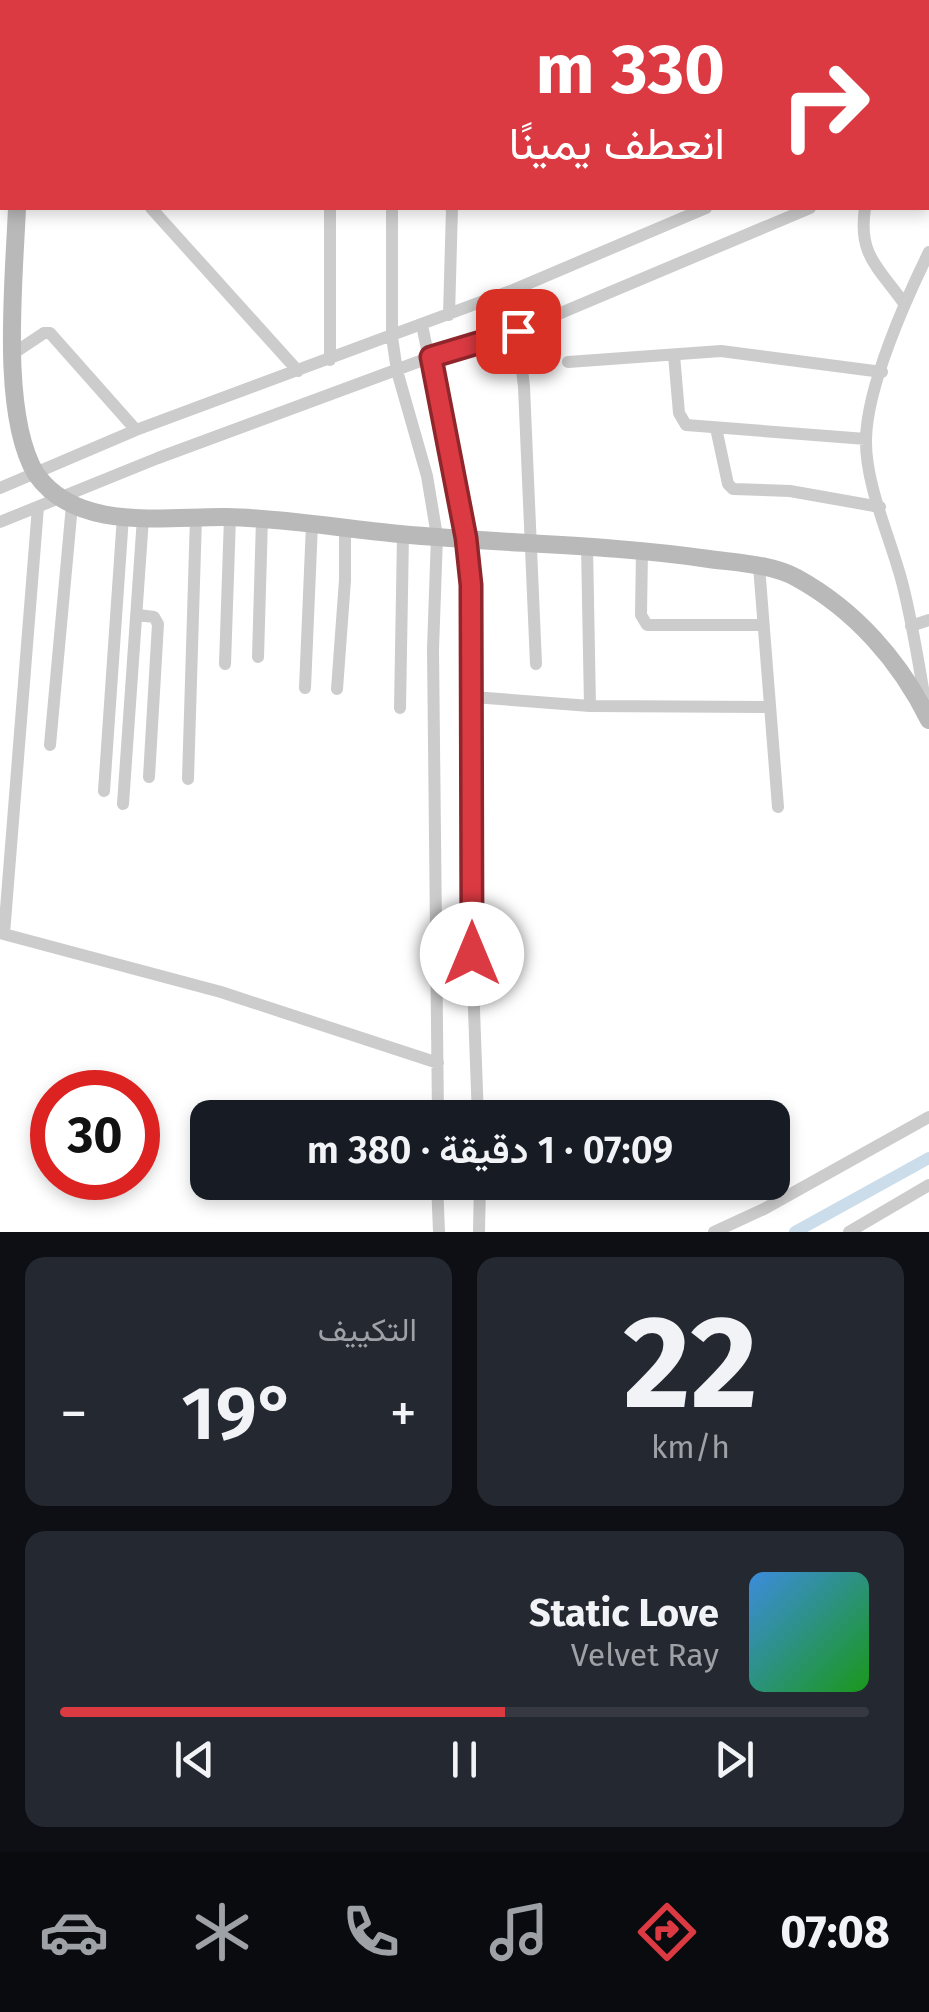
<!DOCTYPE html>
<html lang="ar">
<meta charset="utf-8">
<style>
:root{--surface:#171b24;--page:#242831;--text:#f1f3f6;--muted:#9ea1a6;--line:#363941;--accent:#dc3a43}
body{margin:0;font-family:"Fira Sans",Vazirmatn,sans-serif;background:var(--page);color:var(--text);direction:rtl;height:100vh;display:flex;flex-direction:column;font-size:38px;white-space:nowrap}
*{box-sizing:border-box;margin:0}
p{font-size:32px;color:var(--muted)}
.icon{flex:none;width:55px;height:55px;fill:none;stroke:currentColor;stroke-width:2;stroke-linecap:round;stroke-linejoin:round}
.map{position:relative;height:1232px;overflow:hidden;direction:ltr}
.panel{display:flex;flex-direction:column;gap:25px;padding:25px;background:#0d0f14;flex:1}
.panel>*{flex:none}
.hud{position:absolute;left:0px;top:0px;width:930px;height:210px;box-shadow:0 5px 15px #0003;direction:rtl;background:#dc3a43;color:#fff;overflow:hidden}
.speed{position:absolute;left:30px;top:1070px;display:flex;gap:20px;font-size:50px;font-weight:700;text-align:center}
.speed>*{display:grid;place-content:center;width:130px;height:130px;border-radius:50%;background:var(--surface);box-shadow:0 5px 15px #0003;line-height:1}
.speed .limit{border:15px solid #d22;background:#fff;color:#111}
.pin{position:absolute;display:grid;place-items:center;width:85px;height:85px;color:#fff;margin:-42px;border-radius:20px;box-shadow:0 5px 15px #0006}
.me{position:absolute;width:110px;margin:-55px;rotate:0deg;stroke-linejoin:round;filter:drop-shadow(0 0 8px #0008)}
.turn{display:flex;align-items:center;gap:35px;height:210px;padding:0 40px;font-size:45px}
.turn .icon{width:130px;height:130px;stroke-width:2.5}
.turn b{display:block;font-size:70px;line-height:85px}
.big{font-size:75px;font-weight:600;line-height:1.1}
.panel .widget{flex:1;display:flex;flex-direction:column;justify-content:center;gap:15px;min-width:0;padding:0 35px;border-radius:20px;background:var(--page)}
.panel .dial{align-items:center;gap:0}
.dial b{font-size:130px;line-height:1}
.song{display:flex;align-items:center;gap:30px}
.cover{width:120px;height:120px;border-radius:15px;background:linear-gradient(135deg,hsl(210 70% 55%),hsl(120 70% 35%))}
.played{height:10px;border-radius:5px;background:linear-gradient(90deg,var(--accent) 55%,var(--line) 55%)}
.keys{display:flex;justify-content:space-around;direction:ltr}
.heat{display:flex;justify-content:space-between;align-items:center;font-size:55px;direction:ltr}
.panel .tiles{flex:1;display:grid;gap:25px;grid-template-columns:1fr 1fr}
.widget:last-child{grid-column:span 2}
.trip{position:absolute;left:190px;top:1100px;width:600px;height:100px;border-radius:20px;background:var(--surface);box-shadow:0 5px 15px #0003;font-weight:600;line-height:100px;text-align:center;direction:rtl}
.tabs{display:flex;height:160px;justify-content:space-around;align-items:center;background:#090b0e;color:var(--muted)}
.tabs .icon{width:70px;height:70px}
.tabs .on{color:var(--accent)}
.tabs b{font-size:45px;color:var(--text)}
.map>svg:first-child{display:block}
</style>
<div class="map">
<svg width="929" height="1232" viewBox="0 0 929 1232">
<rect width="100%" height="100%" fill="#fff"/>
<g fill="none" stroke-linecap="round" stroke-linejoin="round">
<!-- canal -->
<path stroke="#cbddea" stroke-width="12" d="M795,1232L929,1158"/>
<!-- street -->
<path stroke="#ccc" stroke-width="12" d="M178,0V2
M258,0V2
M329,0V2
M672,0V2
M90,2V0
M125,2V0
M154,2V0
M201,2V0
M239,2V0
M298,2L299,0
M395,2V0
M462,2V0
M520,2V0
M564,2V0
M619,2V0
M919,2L920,0
M928,120L929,119
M928,164H929
M151,208L298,371
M330,208V360
M392,208V337L397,371L427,476L437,536L433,649L438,1118
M865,208C858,254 877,266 903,302
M513,290L524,387L536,664
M449,315L452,208
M422,325L466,537L471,585L472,955L478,1118
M11,355L44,333H50L136,430
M674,355L679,413L686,425L866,439
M568,362L721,351L882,372
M716,428L728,484L733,489L790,491L880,507
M0,488L136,430L513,290L706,208
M0,522L158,458L431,357L518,331L810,208
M587,546L590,706
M642,550L641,615L647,625H762
M759,566L778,807
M138,615L154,617L158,624L149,777
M911,626L929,620
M258,657L262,519
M225,664L230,517
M305,688L312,524
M337,689L345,580V528
M473,697L590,706L770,707
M926,706C919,666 913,626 903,586C892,541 865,486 866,439C867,386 906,299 929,252
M400,708L403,535
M50,745L72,505
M188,779L196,517
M104,791L123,516
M123,804L143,518
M0,933L221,992L438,1063
M4,934L38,507
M437,1182L439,1232
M479,1232L480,1182
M714,1232L764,1209L929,1117
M849,1232L929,1185"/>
<!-- secondary -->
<path stroke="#b9b9b9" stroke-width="18" d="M23,2V0
M17,208C14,281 0,414 36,474C77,533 166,516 227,517C285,518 343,529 400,534C503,544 607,544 709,559C738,563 771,564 797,578C855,610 900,661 929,720"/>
</g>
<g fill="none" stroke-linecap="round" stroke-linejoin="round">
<defs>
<path id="route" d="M472,954L471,585L466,538L431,357L518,331"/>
</defs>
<!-- route casing -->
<use href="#route" stroke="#8f262c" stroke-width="25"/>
<!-- route -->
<use href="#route" stroke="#dc3a43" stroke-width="18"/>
</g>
</svg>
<div class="speed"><div class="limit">30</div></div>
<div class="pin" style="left:518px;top:331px;background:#d93025"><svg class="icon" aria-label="arrive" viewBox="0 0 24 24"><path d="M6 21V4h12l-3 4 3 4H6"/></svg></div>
<svg class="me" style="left:472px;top:954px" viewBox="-20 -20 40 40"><circle r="19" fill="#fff"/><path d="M0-13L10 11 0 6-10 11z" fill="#dc3a43"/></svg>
<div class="trip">07:09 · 1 دقيقة · 380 m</div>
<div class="hud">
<div class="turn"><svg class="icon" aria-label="right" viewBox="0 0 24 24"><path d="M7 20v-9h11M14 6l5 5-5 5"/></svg><div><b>330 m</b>انعطف يمينًا</div></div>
</div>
</div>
<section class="panel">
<div class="tiles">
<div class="widget dial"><b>22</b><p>km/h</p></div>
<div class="widget"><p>التكييف</p>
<div class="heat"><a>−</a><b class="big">19°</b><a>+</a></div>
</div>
<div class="widget">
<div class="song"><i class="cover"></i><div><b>Static Love</b><p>Velvet Ray</p></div></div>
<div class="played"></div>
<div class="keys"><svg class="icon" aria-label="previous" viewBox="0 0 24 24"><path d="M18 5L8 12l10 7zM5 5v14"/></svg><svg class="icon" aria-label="pause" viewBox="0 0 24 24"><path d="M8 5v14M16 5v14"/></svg><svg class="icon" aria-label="next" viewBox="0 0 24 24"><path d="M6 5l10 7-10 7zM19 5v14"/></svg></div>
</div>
</div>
</section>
<nav class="tabs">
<b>07:08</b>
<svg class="icon on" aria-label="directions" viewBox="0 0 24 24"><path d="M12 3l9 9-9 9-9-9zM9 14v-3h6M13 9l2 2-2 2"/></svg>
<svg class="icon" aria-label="music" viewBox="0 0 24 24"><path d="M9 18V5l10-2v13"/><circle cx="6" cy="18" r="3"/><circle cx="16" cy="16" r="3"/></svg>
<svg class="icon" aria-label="phone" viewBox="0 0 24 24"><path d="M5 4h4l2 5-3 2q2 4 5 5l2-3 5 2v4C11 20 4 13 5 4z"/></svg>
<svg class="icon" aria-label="climate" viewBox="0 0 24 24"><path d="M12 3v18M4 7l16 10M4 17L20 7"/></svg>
<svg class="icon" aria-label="car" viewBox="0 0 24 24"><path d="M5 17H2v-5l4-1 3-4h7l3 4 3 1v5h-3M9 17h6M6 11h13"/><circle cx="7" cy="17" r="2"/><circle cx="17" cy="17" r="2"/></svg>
</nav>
